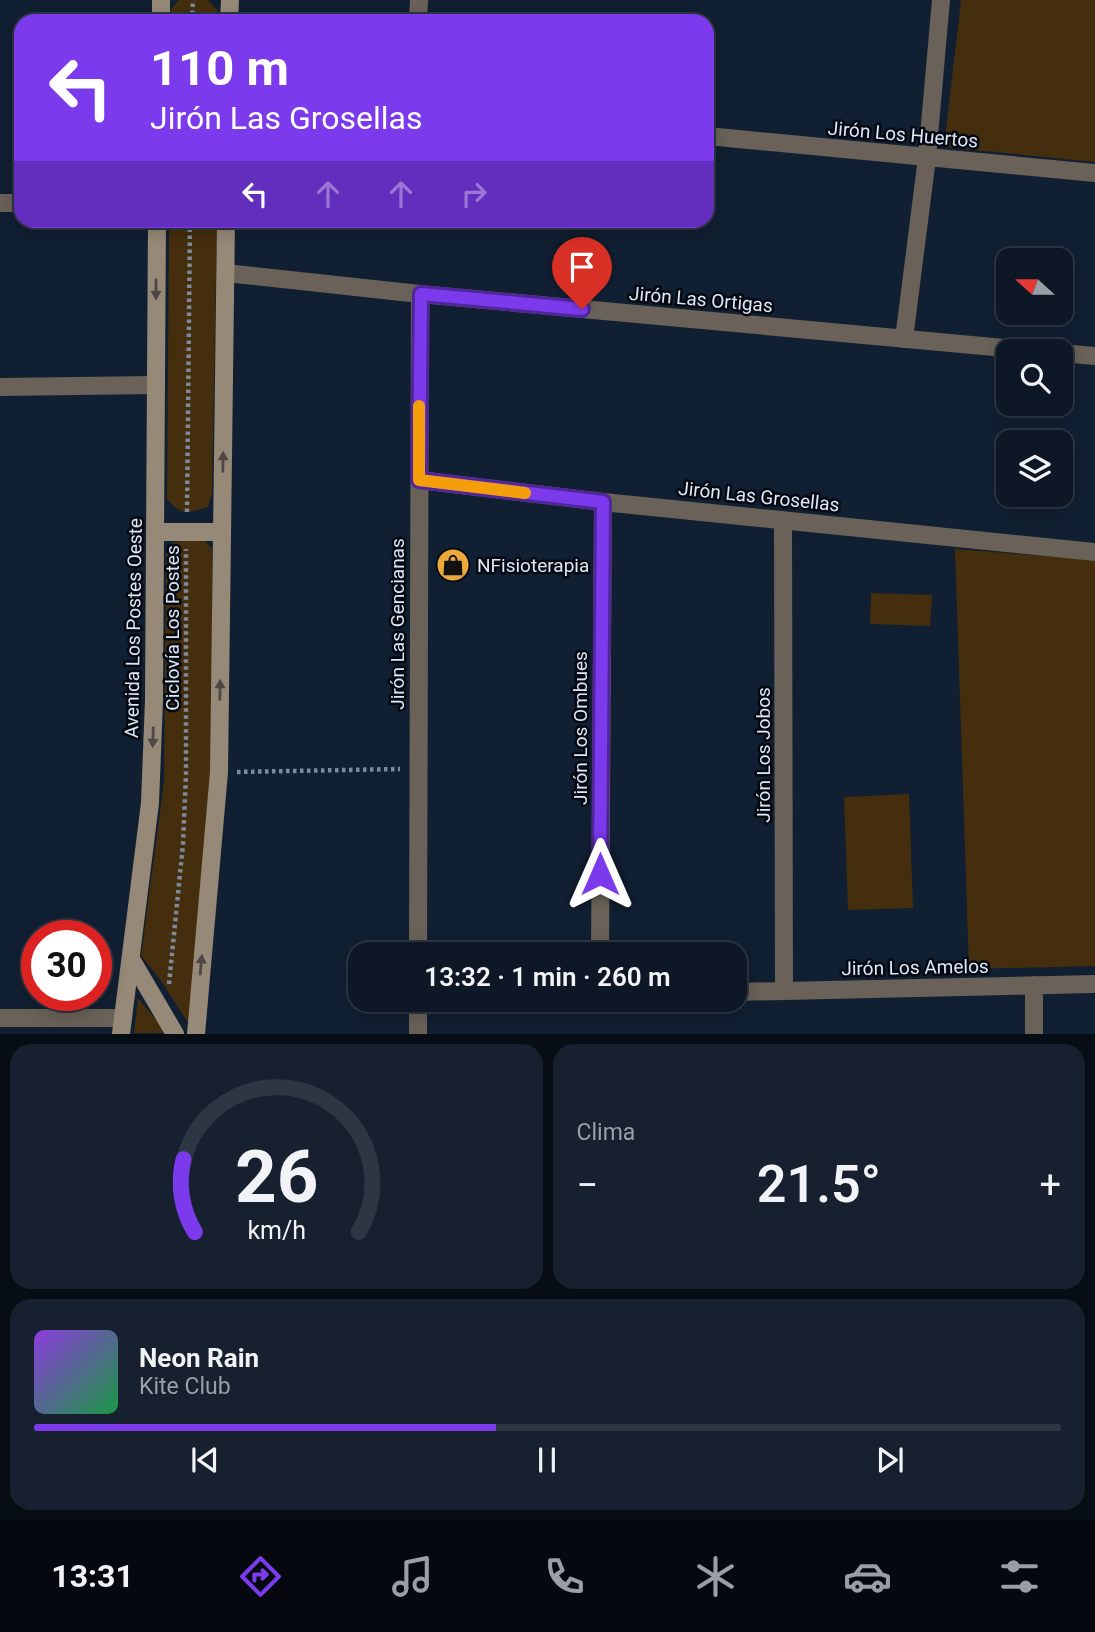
<!DOCTYPE html>
<html lang="es">
<meta charset="utf-8">
<style>
:root{--surface:#0d1726;--page:#16202e;--text:#f1f3f6;--muted:#9a9fa7;--line:#2d3643;--accent:#7c3aed}
body{margin:0;font-family:Roboto,sans-serif;background:var(--page);color:var(--text);height:100vh;display:flex;flex-direction:column;font-size:26px;white-space:nowrap}
*{box-sizing:border-box;margin:0}
p{font-size:23px;color:var(--muted)}
.icon{flex:none;width:38px;height:38px;fill:none;stroke:currentColor;stroke-width:2;stroke-linecap:round;stroke-linejoin:round}
.map{position:relative;height:1034px;overflow:hidden}
.sheet{display:flex;flex-direction:column;gap:10px;padding:10px;background:#070d15;flex:1}
.sheet>*{flex:none}
.guide{position:absolute;left:14px;top:14px;width:700px;height:214px;border-radius:21px;box-shadow:0 4px 18px #0003,0 0 0 2px var(--line);background:#7c3aed;color:#fff;overflow:hidden}
.needle{width:46px;rotate:291deg}
.buttons{position:absolute;left:996px;top:248px;display:grid;gap:14px}
.buttons a{display:grid;place-items:center;width:77px;height:77px;border-radius:14px;background:var(--surface);box-shadow:0 4px 18px #0003,0 0 0 2px var(--line);font-size:35px}
.speed{position:absolute;left:21px;top:920px;display:flex;gap:14px;font-size:35px;font-weight:700;text-align:center}
.speed>*{display:grid;place-content:center;width:91px;height:91px;border-radius:50%;background:var(--surface);box-shadow:0 4px 18px #0003,0 0 0 2px var(--line);line-height:1}
.speed .limit{border:10px solid #d22;background:#fff;color:#111}
.pin{position:absolute;display:grid;place-items:center;width:60px;height:60px;color:#fff;margin:-72px -30px;border-radius:50% 50% 50% 0;rotate:-45deg;box-shadow:0 0 7px #0007}
.pin .icon{rotate:45deg}
.me{position:absolute;width:77px;margin:-38px;rotate:0deg;stroke-linejoin:round;filter:drop-shadow(0 0 5px #0008)}
.turn{display:flex;align-items:center;gap:24px;height:147px;padding:0 21px;font-size:32px}
.turn .icon{width:91px;height:91px;stroke-width:2.5}
.turn b{display:block;font-size:49px;line-height:60px}
.lanes{display:flex;align-items:center;height:66px;padding:0 21px;background:#0003;justify-content:center;gap:35px;direction:ltr}
.lanes .off{opacity:.35}
.big{font-size:52px;font-weight:600;line-height:1.1}
.sheet .card{flex:1;display:flex;flex-direction:column;justify-content:center;gap:10px;min-width:0;padding:0 24px;border-radius:21px;background:var(--page)}
.sheet .dial{align-items:center;gap:0}
.dial svg{height:182px;overflow:visible;fill:none;stroke:var(--line);stroke-width:7;stroke-linecap:round;text-anchor:middle}
.dial text{fill:var(--text);stroke:none}
.song{display:flex;align-items:center;gap:21px}
.cover{width:84px;height:84px;border-radius:10px;background:linear-gradient(135deg,hsl(270 70% 55%),hsl(140 70% 35%))}
.played{height:7px;border-radius:4px;background:linear-gradient(90deg,var(--accent) 45%,var(--line) 45%)}
.keys{display:flex;justify-content:space-around;direction:ltr}
.heat{display:flex;justify-content:space-between;align-items:center;font-size:38px;direction:ltr}
.sheet .tiles{flex:1;display:grid;gap:10px;grid-template-columns:1fr 1fr}
.card:last-child{grid-column:span 2}
.trip{position:absolute;left:348px;top:942px;width:399px;height:70px;border-radius:21px;background:var(--surface);box-shadow:0 4px 18px #0003,0 0 0 2px var(--line);font-weight:600;line-height:70px;text-align:center}
.dock{display:flex;height:112px;justify-content:space-around;align-items:center;background:#05090f;color:var(--muted)}
.dock .icon{width:49px;height:49px}
.dock .current{color:var(--accent)}
.dock b{font-size:32px;color:var(--text)}
.map>svg:first-child{display:block}
</style>
<div class="map">
<svg width="1095" height="1034" viewBox="0 0 1095 1034">
<rect width="100%" height="100%" fill="#111f32"/>
<!-- green -->
<path fill="#442e0d" d="M179,0H208L217,10V21H170L171,9Z
M961,0H1095V162L944,147Z
M169,221H217L212,494L208,507C188,513 182,517 167,499Z
M192,538L204,540L212,549V772L189,1024L159,978L141,956L164,782L166,554L173,543Z
M955,549L1095,560V966L969,969Z
M871,593L932,595L930,626L870,624Z
M909,794L913,908L848,910L844,797Z
M138,998L167,1033H134Z"/>
<g fill="none" stroke-linecap="round" stroke-linejoin="round">
<!-- path -->
<path stroke="#7e8a9a" stroke-width="4.5" stroke-dasharray="3.5 3.5" stroke-linecap="butt" d="M192,21L193,0
M187,512L190,220
M237,772L400,769
M169,984L183,844L186,774V549"/>
<!-- street -->
<path stroke="#6a6258" stroke-width="18" d="M418,21L419,0
M707,136L1095,173
M0,203H21
M226,273L420,294L1047,352
M904,339L927,158L941,0
M1060,353L1095,356
M0,387L155,385
M419,480L603,502L1095,552
M783,520L784,991
M418,954L420,294
M600,954L603,502
M1034,985V1034
M735,992L1095,984
M418,999V1034
M418,1002L499,999
M0,1018H123"/>
<!-- secondary -->
<path stroke="#968978" stroke-width="18" d="M161,21V0
M229,21L230,0
M155,532H222
M131,959L175,1034
M121,1034L150,803L154,700L157,220
M196,1034L219,772L226,220"/>
</g>
<!-- one-way arrows -->
<defs><path id="oneway-solid" d="M-6-.8H1V-3.2L6.5 0L1 3.2V.8H-6Z" transform="scale(1.75)"/></defs>
<g fill="#4d4844">
<use href="#oneway-solid" transform="translate(156 289) rotate(90)"/>
<use href="#oneway-solid" transform="translate(223 462) rotate(-89)"/>
<use href="#oneway-solid" transform="translate(220 690) rotate(-89)"/>
<use href="#oneway-solid" transform="translate(153 737) rotate(92)"/>
<use href="#oneway-solid" transform="translate(201 965) rotate(-85)"/>
</g>
<g fill="none" stroke-linecap="round" stroke-linejoin="round">
<defs>
<path id="route" d="M582,309L421,294L419,480L603,502L600,874"/>
</defs>
<!-- route casing -->
<use href="#route" stroke="#51269a" stroke-width="18"/>
<!-- route -->
<use href="#route" stroke="#7c3aed" stroke-width="12"/>
<!-- slow -->
<path stroke="#f59e0b" stroke-width="12" d="M419,406V480L525,493"/>
</g>
<!-- icons -->
<defs>
<symbol id="shop-disc" viewBox="-11 -11 22 22"><circle r="9.5" fill="#eca93b" stroke="#040811"/><path d="M-5-2.5h2.3a2.7 3.5 0 0 1 5.4 0H5L5.5 6h-11ZM-1.5-2.5h3a1.5 2.3 0 0 0-3 0Z" fill="#111"/></symbol>
</defs>
<g fill-rule="evenodd">
<use href="#shop-disc" x="434" y="546" width="38" height="38"/>
</g>
<g text-anchor="middle" stroke-width="5" stroke-linejoin="round" paint-order="stroke">
<!-- street labels -->
<g font-size="19" fill="#dde7f5" stroke="#040811">
<text transform="translate(903 134) rotate(5)" y="7">Jirón Los Huertos</text>
<text transform="translate(701 299) rotate(5)" y="7">Jirón Las Ortigas</text>
<text transform="translate(759 496) rotate(6)" y="7">Jirón Las Grosellas</text>
<text transform="translate(397 624) rotate(-90)" y="7">Jirón Las Gencianas</text>
<text transform="translate(133 628) rotate(-89)" y="7">Avenida Los Postes Oeste</text>
<text transform="translate(172 628) rotate(-90)" y="7">Ciclovía Los Postes</text>
<text transform="translate(580 728) rotate(-90)" y="7">Jirón Los Ombues</text>
<text transform="translate(763 755) rotate(-90)" y="7">Jirón Los Jobos</text>
<text transform="translate(915 967) rotate(-1)" y="7">Jirón Los Amelos</text>
</g>
<!-- poi labels -->
<g font-size="19" fill="#dde7f5" stroke="#040811" text-anchor="start">
<text x="477" y="572">NFisioterapia</text>
</g>
</g>
</svg>
<div class="buttons">
<a><svg class="needle" viewBox="-14 -14 28 28"><path d="M0-13l5 13h-10z" fill="#e53935"/><path d="M0 13l5-13h-10z" fill="#9a9fa7"/></svg></a>
<a><svg class="icon" aria-label="search" viewBox="0 0 24 24"><circle cx="10" cy="10" r="6"/><path d="M15 15l6 6"/></svg></a>
<a><svg class="icon" aria-label="layers" viewBox="0 0 24 24"><path d="M12 4l9 5-9 5-9-5zM3 14l9 5 9-5"/></svg></a>
</div>
<div class="speed"><div class="limit">30</div></div>
<div class="pin" style="left:582px;top:309px;background:#d93025"><svg class="icon" aria-label="arrive" viewBox="0 0 24 24"><path d="M6 21V4h12l-3 4 3 4H6"/></svg></div>
<svg class="me" style="left:600px;top:874px" viewBox="-20 -20 40 40"><path d="M0-17L14 15 0 8-14 15z" fill="#7c3aed" stroke="#fff" stroke-width="4"/></svg>
<div class="trip">13:32 · 1 min · 260 m</div>
<div class="guide">
<div class="turn"><svg class="icon" aria-label="left" viewBox="0 0 24 24"><path d="M17 20v-9H6M10 6l-5 5 5 5"/></svg><div><b>110 m</b>Jirón Las Grosellas</div></div>
<div class="lanes"><svg class="icon" aria-label="left" viewBox="0 0 24 24"><path d="M17 20v-9H6M10 6l-5 5 5 5"/></svg><svg class="icon off" aria-label="ahead" viewBox="0 0 24 24"><path d="M12 20V5M6 11l6-6 6 6"/></svg><svg class="icon off" aria-label="ahead" viewBox="0 0 24 24"><path d="M12 20V5M6 11l6-6 6 6"/></svg><svg class="icon off" aria-label="right" viewBox="0 0 24 24"><path d="M7 20v-9h11M14 6l5 5-5 5"/></svg></div>
</div>
</div>
<section class="sheet">
<div class="tiles">
<div class="card dial"><svg viewBox="0 0 100 80">
<path d="M14 69A42 42 0 1 1 86 69"/>
<path d="M14 69A42 42 0 0 1 9 37" stroke="#7c3aed"/>
<text x="50" y="56" font-size="32" font-weight="700">26</text>
<text x="50" y="72" font-size="11">km/h</text>
</svg></div>
<div class="card"><p>Clima</p>
<div class="heat"><a>−</a><b class="big">21.5°</b><a>+</a></div>
</div>
<div class="card">
<div class="song"><i class="cover"></i><div><b>Neon Rain</b><p>Kite Club</p></div></div>
<div class="played"></div>
<div class="keys"><svg class="icon" aria-label="previous" viewBox="0 0 24 24"><path d="M18 5L8 12l10 7zM5 5v14"/></svg><svg class="icon" aria-label="pause" viewBox="0 0 24 24"><path d="M8 5v14M16 5v14"/></svg><svg class="icon" aria-label="next" viewBox="0 0 24 24"><path d="M6 5l10 7-10 7zM19 5v14"/></svg></div>
</div>
</div>
</section>
<nav class="dock">
<b>13:31</b>
<svg class="icon current" aria-label="directions" viewBox="0 0 24 24"><path d="M12 3l9 9-9 9-9-9zM9 14v-3h6M13 9l2 2-2 2"/></svg>
<svg class="icon" aria-label="music" viewBox="0 0 24 24"><path d="M9 18V5l10-2v13"/><circle cx="6" cy="18" r="3"/><circle cx="16" cy="16" r="3"/></svg>
<svg class="icon" aria-label="phone" viewBox="0 0 24 24"><path d="M5 4h4l2 5-3 2q2 4 5 5l2-3 5 2v4C11 20 4 13 5 4z"/></svg>
<svg class="icon" aria-label="climate" viewBox="0 0 24 24"><path d="M12 3v18M4 7l16 10M4 17L20 7"/></svg>
<svg class="icon" aria-label="car" viewBox="0 0 24 24"><path d="M5 17H2v-5l4-1 3-4h7l3 4 3 1v5h-3M9 17h6M6 11h13"/><circle cx="7" cy="17" r="2"/><circle cx="17" cy="17" r="2"/></svg>
<svg class="icon" aria-label="filters" viewBox="0 0 24 24"><path d="M4 7h16M4 17h16"/><circle cx="9" cy="7" r="2"/><circle cx="15" cy="17" r="2"/></svg>
</nav>
